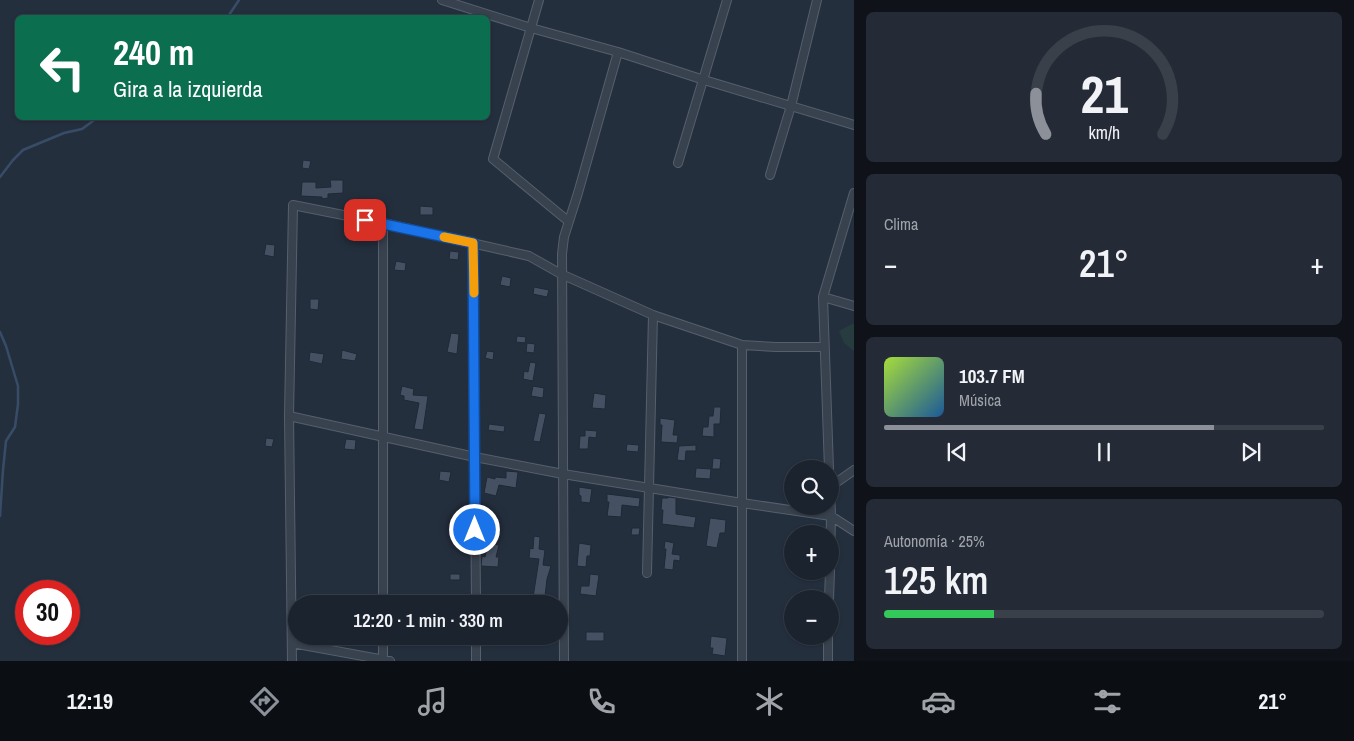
<!DOCTYPE html>
<html lang="es">
<meta charset="utf-8">
<style>
:root{--surface:#1b232e;--page:#242b36;--text:#f1f3f6;--muted:#a0a4aa;--line:#39404a;--accent:#8c9099}
body{margin:0;font-family:"Archivo Narrow",sans-serif;background:var(--page);color:var(--text);height:100vh;display:flex;flex-direction:column;font-size:19px;white-space:nowrap}
*{box-sizing:border-box;margin:0}
p{font-size:16px;color:var(--muted)}
.icon{flex:none;width:28px;height:28px;fill:none;stroke:currentColor;stroke-width:2;stroke-linecap:round;stroke-linejoin:round}
.map{position:relative;flex:1;overflow:hidden}
.side{display:flex;flex-direction:column;gap:12px;padding:12px;background:#0f1319;width:500px}
.side>*{flex:none}
.hud{position:absolute;left:15px;top:15px;width:475px;height:105px;border-radius:8px;box-shadow:0 1px 4px #0004,0 0 0 1px var(--line);background:#0b6e4f;color:#fff;overflow:hidden}
.controls{position:absolute;left:784px;top:460px;display:grid;gap:10px}
.controls a{display:grid;place-items:center;width:55px;height:55px;border-radius:50%;background:var(--surface);box-shadow:0 1px 4px #0004,0 0 0 1px var(--line);font-size:25px}
.speed{position:absolute;left:15px;top:580px;display:flex;gap:10px;font-size:25px;font-weight:700;text-align:center}
.speed>*{display:grid;place-content:center;width:65px;height:65px;border-radius:50%;background:var(--surface);box-shadow:0 1px 4px #0004,0 0 0 1px var(--line);line-height:1}
.speed .limit{border:8px solid #d22;background:#fff;color:#111}
.pin{position:absolute;display:grid;place-items:center;width:42px;height:42px;color:#fff;margin:-21px;border-radius:10px;box-shadow:0 2px 8px #0006}
.me{position:absolute;width:55px;margin:-28px;rotate:0deg;stroke-linejoin:round;filter:drop-shadow(0 0 4px #0008)}
.turn{display:flex;align-items:center;gap:18px;height:105px;padding:0 15px;font-size:22px}
.turn .icon{width:65px;height:65px;stroke-width:2.5}
.turn b{display:block;font-size:35px;line-height:42px}
.big{font-size:38px;font-weight:600;line-height:1.1}
.side .card{flex:1;display:flex;flex-direction:column;justify-content:center;gap:8px;min-width:0;padding:0 18px;border-radius:8px;background:var(--page)}
.side .dial{align-items:center;gap:0}
.dial svg{height:130px;overflow:visible;fill:none;stroke:var(--line);stroke-width:7;stroke-linecap:round;text-anchor:middle}
.dial text{fill:var(--text);stroke:none}
.song{display:flex;align-items:center;gap:15px}
.cover{width:60px;height:60px;border-radius:8px;background:linear-gradient(135deg,hsl(80 70% 55%),hsl(210 70% 35%))}
.played{height:5px;border-radius:2px;background:linear-gradient(90deg,var(--accent) 75%,var(--line) 75%)}
.keys{display:flex;justify-content:space-around;direction:ltr}
.heat{display:flex;justify-content:space-between;align-items:center;font-size:28px;direction:ltr}
.charge{height:8px;border-radius:4px;background:linear-gradient(90deg,#34c759 25%,var(--line) 0)}
.trip{position:absolute;left:288px;top:595px;width:280px;height:50px;border-radius:25px;background:var(--surface);box-shadow:0 1px 4px #0004,0 0 0 1px var(--line);font-weight:600;line-height:50px;text-align:center}
.tab-bar{display:flex;height:80px;justify-content:space-around;align-items:center;background:#0b0e12;color:var(--muted)}
.tab-bar .icon{width:35px;height:35px}
.tab-bar .on{color:var(--accent)}
.tab-bar b{font-size:22px;color:var(--text)}
main{display:flex;flex:1;min-height:0}
.map>svg:first-child{display:block}
</style>
<main>
<div class="map">
<svg width="854" height="661" viewBox="0 0 854 661">
<rect width="100%" height="100%" fill="#242f3e"/>
<!-- green -->
<path fill="#263c3f" d="M852,324H854V351L844,343L839,331Z"/>
<g fill="none" stroke-linecap="round" stroke-linejoin="round">
<!-- stream -->
<path stroke="#394c67" stroke-width="2.5" d="M227,18L239,0
M0,177L13,160L23,150L64,133L82,129L97,118
M0,332L6,346L18,386V404L15,427L6,441L3,470L0,516"/>
</g>
<!-- building -->
<path fill="#455162" stroke="#1f2835" d="M303,160L311,161L309,169L302,168Z
M330,180H343V193L328,194V198L322,199V197L301,196L302,182H316V188L331,187Z
M420,206L433,207V215H420Z
M266,244L275,245L274,257L264,255Z
M450,251L459,252L458,260L449,259Z
M396,261L406,263L405,271L394,270Z
M502,276L511,278L510,287L500,285Z
M534,287L549,290L547,297L533,294Z
M310,299H319L318,310L310,309Z
M451,333L459,334L457,354L447,352Z
M517,336L526,337L525,343L516,342Z
M527,343L535,344L534,353L526,352Z
M342,350L357,354L355,361L341,359Z
M487,351L494,352L493,360L485,358Z
M310,352L324,354L322,364L309,361Z
M530,362L536,363L533,381L523,379L524,371L528,372Z
M402,386L414,389L413,395L428,396L423,430L414,429L419,403L404,400V396L400,395Z
M533,386L544,388L543,398L531,396Z
M594,393L606,395L605,409L592,408Z
M714,407H721L720,424H714V437L702,436L703,427H708L709,416H713Z
M539,413L546,414L540,442L533,441Z
M660,418L675,420L673,435H678L677,443L661,442L662,425H660Z
M489,424L505,426L504,432L488,430Z
M585,430L597,431L596,438L589,437L588,449H579L580,436H585Z
M266,438L274,439L272,447L265,446Z
M346,439L356,440L355,450L344,449Z
M627,444L639,445L638,452L626,451Z
M696,445V451H686L685,461L677,460L679,446Z
M713,458L721,459L720,469H712Z
M696,468L711,469L710,479L695,478Z
M440,471L451,472L449,482L439,480Z
M506,471L518,472L516,488L499,485L496,496L484,493L487,477L495,479V477L506,478Z
M579,487L592,489L590,503L581,502V496L579,495Z
M607,494L640,498L639,507L622,505L621,517L607,516L609,502H607Z
M668,497L676,498V514L696,517L694,528L662,524L663,510H661L662,498H668Z
M710,518L726,520L725,533H720L717,548L706,546Z
M632,528H640L639,535H631Z
M534,536L540,537L539,549L545,550L543,565L551,566L547,579L545,596H547V604H532L539,559L529,558L530,548L533,549Z
M665,541L674,543L672,554L680,555V561L674,560L673,570L664,569L666,549H664Z
M488,543L499,545L496,557H499L498,567L481,566L482,556L485,557Z
M579,543L591,545L590,556H587L586,567L577,566Z
M450,574H460V580H450Z
M590,574L599,575L596,596L580,594L581,586H589Z
M586,632H604V641H586Z
M711,636L727,638L725,656L712,654L713,648H710Z"/>
<g fill="none" stroke-linecap="round" stroke-linejoin="round">
<defs>
<path id="minor" d="M442,0L531,28L618,52L704,80L854,125
M539,0L493,159L568,221
M678,163L727,0
M770,175L791,106L817,0
M473,243L476,604
M823,297L854,306
M289,416L475,457L563,474L742,503L831,516L854,531
M829,469L823,297L854,193
M830,486L831,516L830,561
M830,487L854,470
M647,573L653,315
M829,599L830,571
M383,604V223
M476,636V661
M292,643L390,661
M292,661L289,416L293,205L383,223L529,256L561,274L653,315L742,345L776,347H824
M383,661V636
M564,661L562,254L564,237L578,193L618,52
M742,661V345
M828,661V636"/>
</defs>
<!-- minor casing -->
<use href="#minor" stroke="#565f6c" stroke-width="10"/>
<!-- minor -->
<use href="#minor" stroke="#38414e" stroke-width="8"/>
</g>
<g fill="none" stroke-linecap="round" stroke-linejoin="round">
<defs>
<path id="route" d="M365,220L473,243L475,530"/>
</defs>
<!-- route casing -->
<use href="#route" stroke="#114b97" stroke-width="12"/>
<!-- route -->
<use href="#route" stroke="#1a73e8" stroke-width="9"/>
<!-- slow -->
<path stroke="#f59e0b" stroke-width="9" d="M444,237L473,243L474,293"/>
</g>
</svg>
<div class="controls">
<a><svg class="icon" aria-label="search" viewBox="0 0 24 24"><circle cx="10" cy="10" r="6"/><path d="M15 15l6 6"/></svg></a>
<a>+</a>
<a>−</a>
</div>
<div class="speed"><div class="limit">30</div></div>
<div class="pin" style="left:365px;top:220px;background:#d93025"><svg class="icon" aria-label="arrive" viewBox="0 0 24 24"><path d="M6 21V4h12l-3 4 3 4H6"/></svg></div>
<svg class="me" style="left:475px;top:530px" viewBox="-20 -20 40 40"><circle r="17" fill="#1a73e8" stroke="#fff" stroke-width="3"/><path d="M0-11L8 9 0 5-8 9z" fill="#fff"/></svg>
<div class="trip">12:20 · 1 min · 330 m</div>
<div class="hud">
<div class="turn"><svg class="icon" aria-label="left" viewBox="0 0 24 24"><path d="M17 20v-9H6M10 6l-5 5 5 5"/></svg><div><b>240 m</b>Gira a la izquierda</div></div>
</div>
</div>
<section class="side">
<div class="card dial"><svg viewBox="0 0 100 80">
<path d="M14 69A42 42 0 1 1 86 69"/>
<path d="M14 69A42 42 0 0 1 8 44" stroke="#8c9099"/>
<text x="50" y="56" font-size="32" font-weight="700">21</text>
<text x="50" y="72" font-size="11">km/h</text>
</svg></div>
<div class="card"><p>Clima</p>
<div class="heat"><a>−</a><b class="big">21°</b><a>+</a></div>
</div>
<div class="card">
<div class="song"><i class="cover"></i><div><b>103.7 FM</b><p>Música</p></div></div>
<div class="played"></div>
<div class="keys"><svg class="icon" aria-label="previous" viewBox="0 0 24 24"><path d="M18 5L8 12l10 7zM5 5v14"/></svg><svg class="icon" aria-label="pause" viewBox="0 0 24 24"><path d="M8 5v14M16 5v14"/></svg><svg class="icon" aria-label="next" viewBox="0 0 24 24"><path d="M6 5l10 7-10 7zM19 5v14"/></svg></div>
</div>
<div class="card"><p>Autonomía · 25%</p><b class="big">125 km</b><div class="charge"></div></div>
</section>
</main>
<nav class="tab-bar">
<b>12:19</b>
<svg class="icon on" aria-label="directions" viewBox="0 0 24 24"><path d="M12 3l9 9-9 9-9-9zM9 14v-3h6M13 9l2 2-2 2"/></svg>
<svg class="icon" aria-label="music" viewBox="0 0 24 24"><path d="M9 18V5l10-2v13"/><circle cx="6" cy="18" r="3"/><circle cx="16" cy="16" r="3"/></svg>
<svg class="icon" aria-label="phone" viewBox="0 0 24 24"><path d="M5 4h4l2 5-3 2q2 4 5 5l2-3 5 2v4C11 20 4 13 5 4z"/></svg>
<svg class="icon" aria-label="climate" viewBox="0 0 24 24"><path d="M12 3v18M4 7l16 10M4 17L20 7"/></svg>
<svg class="icon" aria-label="car" viewBox="0 0 24 24"><path d="M5 17H2v-5l4-1 3-4h7l3 4 3 1v5h-3M9 17h6M6 11h13"/><circle cx="7" cy="17" r="2"/><circle cx="17" cy="17" r="2"/></svg>
<svg class="icon" aria-label="filters" viewBox="0 0 24 24"><path d="M4 7h16M4 17h16"/><circle cx="9" cy="7" r="2"/><circle cx="15" cy="17" r="2"/></svg>
<b>21°</b>
</nav>
